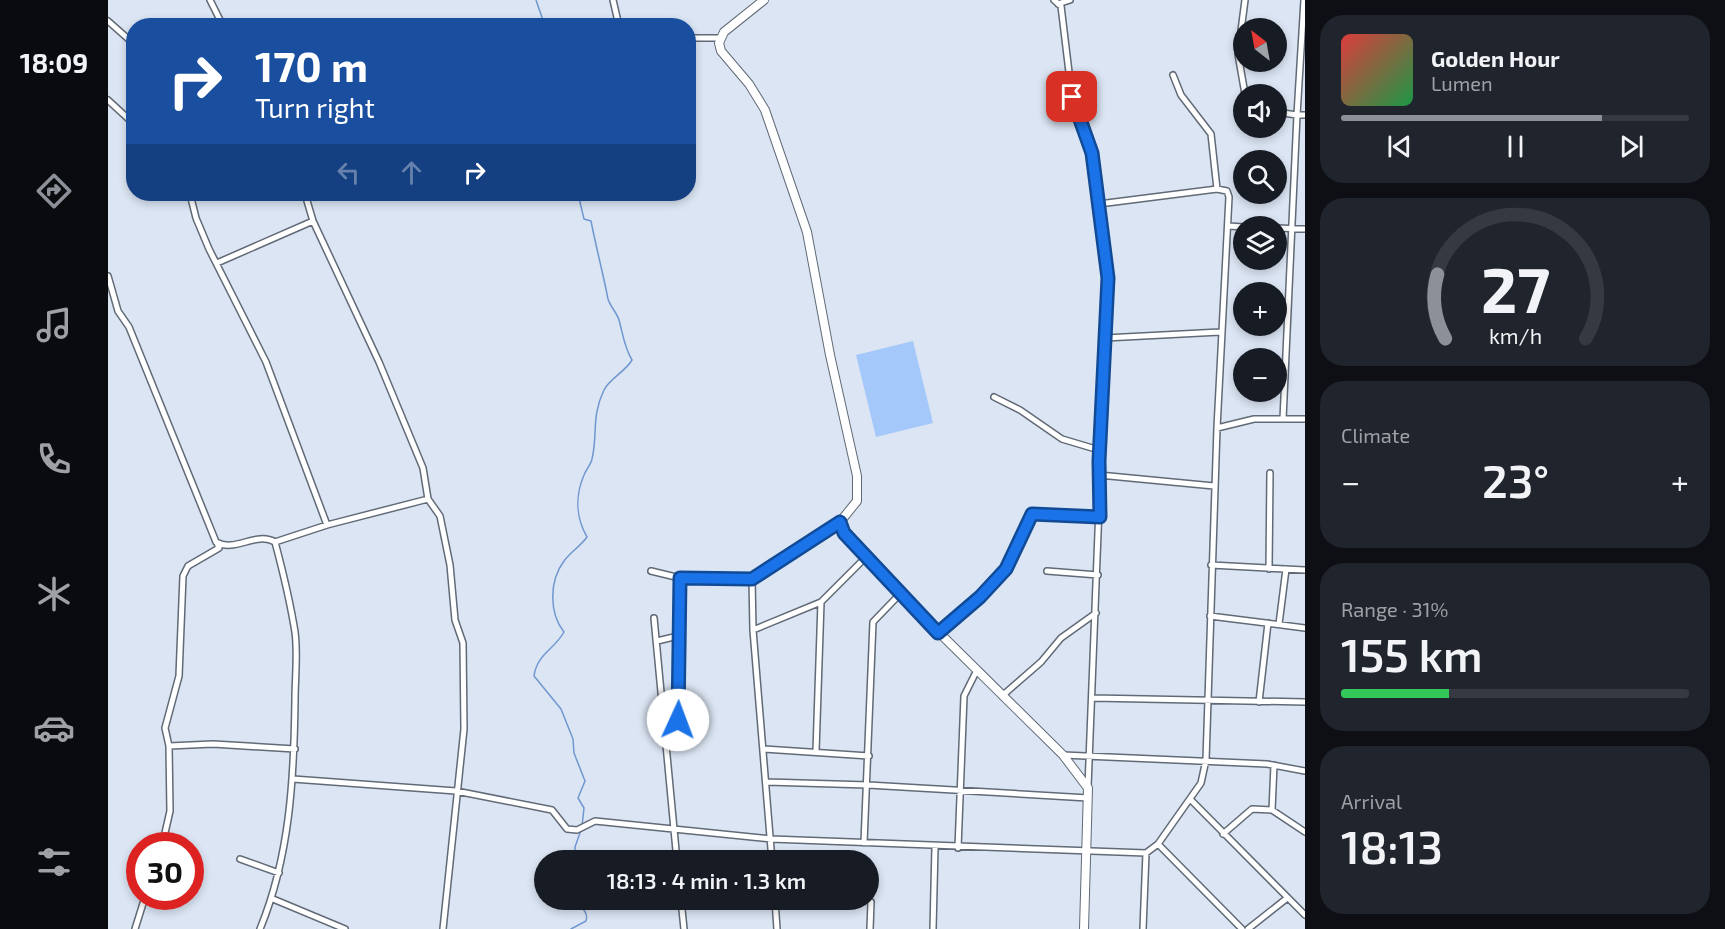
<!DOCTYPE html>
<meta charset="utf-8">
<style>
:root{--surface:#171b24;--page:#20242c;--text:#f1f3f6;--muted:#9ea1a6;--line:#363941;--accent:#8c9099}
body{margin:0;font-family:"Exo 2",sans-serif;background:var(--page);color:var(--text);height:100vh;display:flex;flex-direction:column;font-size:22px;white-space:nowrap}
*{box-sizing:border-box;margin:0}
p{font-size:20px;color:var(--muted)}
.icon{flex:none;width:33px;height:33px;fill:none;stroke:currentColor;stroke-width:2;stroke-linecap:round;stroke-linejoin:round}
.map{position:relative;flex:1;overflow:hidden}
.panel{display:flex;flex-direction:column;gap:15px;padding:15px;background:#0d0f14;width:420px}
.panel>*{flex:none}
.guide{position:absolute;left:18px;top:18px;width:570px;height:183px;border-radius:24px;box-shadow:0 3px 9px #0003;background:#1a4fa0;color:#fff;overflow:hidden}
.needle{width:39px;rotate:329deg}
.controls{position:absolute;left:1125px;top:18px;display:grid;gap:12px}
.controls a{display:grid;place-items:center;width:54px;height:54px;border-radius:50%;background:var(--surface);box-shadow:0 3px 9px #0003;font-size:30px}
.speed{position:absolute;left:18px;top:832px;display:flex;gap:12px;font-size:30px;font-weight:700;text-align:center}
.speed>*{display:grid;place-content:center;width:78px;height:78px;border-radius:50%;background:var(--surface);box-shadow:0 3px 9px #0003;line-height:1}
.speed .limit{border:9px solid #d22;background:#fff;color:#111}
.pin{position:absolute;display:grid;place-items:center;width:51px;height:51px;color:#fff;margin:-26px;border-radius:12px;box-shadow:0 3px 9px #0006}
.me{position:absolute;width:66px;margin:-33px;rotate:2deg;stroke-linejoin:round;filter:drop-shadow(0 0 4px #0008)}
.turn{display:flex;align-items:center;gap:21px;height:126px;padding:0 30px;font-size:27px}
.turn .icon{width:78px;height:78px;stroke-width:2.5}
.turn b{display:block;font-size:42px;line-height:51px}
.lanes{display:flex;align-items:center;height:57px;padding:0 30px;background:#0003;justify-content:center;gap:30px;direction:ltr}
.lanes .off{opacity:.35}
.big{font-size:45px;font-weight:600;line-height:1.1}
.panel .card{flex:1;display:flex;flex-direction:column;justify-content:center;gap:9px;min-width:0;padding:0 21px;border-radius:24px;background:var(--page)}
.panel .dial{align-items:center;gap:0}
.dial svg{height:156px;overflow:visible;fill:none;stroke:var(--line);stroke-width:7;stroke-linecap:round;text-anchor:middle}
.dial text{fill:var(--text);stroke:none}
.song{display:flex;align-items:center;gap:18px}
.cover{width:72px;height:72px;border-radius:9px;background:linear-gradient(135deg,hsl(0 70% 55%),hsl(140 70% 35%))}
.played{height:6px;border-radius:3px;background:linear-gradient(90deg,var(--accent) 75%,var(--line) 75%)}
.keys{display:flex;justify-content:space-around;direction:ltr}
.heat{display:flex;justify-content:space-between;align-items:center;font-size:33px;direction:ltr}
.charge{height:9px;border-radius:4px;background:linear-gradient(90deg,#34c759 31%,var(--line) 0)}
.trip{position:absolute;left:426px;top:850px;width:345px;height:60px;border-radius:30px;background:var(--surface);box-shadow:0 3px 9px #0003;font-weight:600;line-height:60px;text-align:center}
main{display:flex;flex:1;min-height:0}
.menu{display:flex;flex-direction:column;width:108px;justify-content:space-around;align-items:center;background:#090b0e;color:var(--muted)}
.menu .icon{width:42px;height:42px}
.menu .selected{color:var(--accent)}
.menu b{font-size:27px;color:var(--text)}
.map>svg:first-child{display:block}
</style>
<main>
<nav class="menu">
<b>18:09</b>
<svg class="icon selected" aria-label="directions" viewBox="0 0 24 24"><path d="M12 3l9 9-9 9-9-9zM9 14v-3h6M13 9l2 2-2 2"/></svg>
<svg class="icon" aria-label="music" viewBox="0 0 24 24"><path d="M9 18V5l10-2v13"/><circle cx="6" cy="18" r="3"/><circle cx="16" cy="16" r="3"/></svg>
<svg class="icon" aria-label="phone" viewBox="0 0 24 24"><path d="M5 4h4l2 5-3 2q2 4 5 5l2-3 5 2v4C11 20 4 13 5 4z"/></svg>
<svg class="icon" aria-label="climate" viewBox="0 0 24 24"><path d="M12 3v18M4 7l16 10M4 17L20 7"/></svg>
<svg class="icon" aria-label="car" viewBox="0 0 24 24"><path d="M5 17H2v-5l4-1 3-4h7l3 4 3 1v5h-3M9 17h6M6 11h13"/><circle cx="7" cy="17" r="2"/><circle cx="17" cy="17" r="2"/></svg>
<svg class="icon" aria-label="filters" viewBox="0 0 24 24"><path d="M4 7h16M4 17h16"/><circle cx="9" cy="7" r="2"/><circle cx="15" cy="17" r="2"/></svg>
</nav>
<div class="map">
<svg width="1197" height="929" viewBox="0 0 1197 929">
<rect width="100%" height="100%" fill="#dbe5f3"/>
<!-- green -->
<path fill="#a5c8fb" d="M805,341L825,423L768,437L748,355Z"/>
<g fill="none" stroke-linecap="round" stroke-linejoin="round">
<!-- stream -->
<path stroke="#7097d0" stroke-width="1.5" d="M428,0L437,26
M470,194L476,219L483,221C488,247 495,273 500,299C502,306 509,313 511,320C515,334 516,347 524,360C517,372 502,378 496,390C483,417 490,434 484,459C483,464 478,470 476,475C467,496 468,518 479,537C472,547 462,552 456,561C441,581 441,613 456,632C446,650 429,654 426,676L453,709L465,739L466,753L477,781L470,798L476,808L474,826
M467,861V847L473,830
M463,929L478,921C481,911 472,907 466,900"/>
<defs>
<path id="street" d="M102,0L115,26
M505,0L511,26
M946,0L953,6L964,97L985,153L1000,278L980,787
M1137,0L1130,54L1137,94
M950,4L962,0
M0,21L26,44
M580,38H612
M1065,75L1073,95L1103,134L1109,189
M0,100L26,124
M1168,112L1189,115L1196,0
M82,194L88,218L101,249L158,362L219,525
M197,194L205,221L271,362L315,468L320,499L332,516L342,565L347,620L355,643L356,729L335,929
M991,204L1109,189L1119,191L1121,197L1109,428
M1120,226L1136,227
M1168,228L1197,229
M109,263L205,221
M0,276L10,311L21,327L108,542C127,553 148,531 167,542C175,572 182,601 187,632C190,654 187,678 187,700C186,778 182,856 152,929
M997,338L1112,332
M886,397L912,410L954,439L991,450
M1175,419L1189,115H1197
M991,475L1106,486
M167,542L219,525L320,499
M1103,565L1197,570
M1161,569L1162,473
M543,571L572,578L644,579L732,522
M939,571L990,575
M644,579L645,630L664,861
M1102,616L1197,628
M546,618L569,861
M1171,624L1178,569
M645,630L713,602L758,557
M830,633L872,597L898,569L924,514L992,517
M549,641L570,636
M894,696L933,662L953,638L988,613
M985,698L1197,702
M1151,702L1160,623
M570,720L572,578
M61,746L105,744L187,749
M656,749L761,756
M708,751L713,602
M955,755L1159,764L1197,771
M185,779L348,791L444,810L459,829L469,830L487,821L663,839L1038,853L1050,844L1093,783L1098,760L1109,428L1146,419H1197
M659,782L760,785L980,798
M1082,799L1197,915
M1164,810L1166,765
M1115,834L1144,809L1164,810L1197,832
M756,843L765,622L792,594
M1050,844L1134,929
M54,846L62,811L61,746L57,728L71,676L75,576L80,566L111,548L109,543
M850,848L856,696L868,672
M132,859L171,873
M165,899L237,929
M573,900L576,929
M667,900L669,929
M27,929L37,897
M762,929L763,902
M825,929L827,847
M1035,929L1038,853
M1140,929L1178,899"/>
<path id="secondary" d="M656,0L616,32L611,43L613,51L641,84L657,110L699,232L722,355L749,476V501L732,522L733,528L792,594L955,755L980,788L976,929"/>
</defs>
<!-- street casing -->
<use href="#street" stroke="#616a76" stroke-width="8"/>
<!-- secondary casing -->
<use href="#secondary" stroke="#616a76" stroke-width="10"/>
<!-- street -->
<use href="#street" stroke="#fff" stroke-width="5"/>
<!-- secondary -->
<use href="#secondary" stroke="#fff" stroke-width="8"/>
</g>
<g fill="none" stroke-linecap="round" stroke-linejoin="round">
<defs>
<path id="route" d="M570,720L572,578L644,579L732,522L736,533L830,633L872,597L898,569L924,514L992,517L991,461L1000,278L984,153L964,97"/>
</defs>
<!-- route casing -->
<use href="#route" stroke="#114b97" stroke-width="15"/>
<!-- route -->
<use href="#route" stroke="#1a73e8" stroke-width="10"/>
</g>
</svg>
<div class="controls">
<a><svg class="needle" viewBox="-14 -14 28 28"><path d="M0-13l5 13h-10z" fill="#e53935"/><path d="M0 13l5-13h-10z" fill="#9ea1a6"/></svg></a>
<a><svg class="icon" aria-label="sound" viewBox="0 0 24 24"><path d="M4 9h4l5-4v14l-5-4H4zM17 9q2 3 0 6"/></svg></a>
<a><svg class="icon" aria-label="search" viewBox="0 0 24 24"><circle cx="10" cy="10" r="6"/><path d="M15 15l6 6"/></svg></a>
<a><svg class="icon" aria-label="layers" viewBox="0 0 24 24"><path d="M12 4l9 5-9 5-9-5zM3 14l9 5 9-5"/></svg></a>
<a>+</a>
<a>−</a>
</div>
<div class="speed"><div class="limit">30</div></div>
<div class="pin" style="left:964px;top:97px;background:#d93025"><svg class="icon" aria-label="arrive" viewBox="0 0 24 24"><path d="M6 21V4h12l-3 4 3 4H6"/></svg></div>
<svg class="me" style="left:570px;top:720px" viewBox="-20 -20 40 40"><circle r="19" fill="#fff"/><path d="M0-13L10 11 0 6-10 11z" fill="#1a73e8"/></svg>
<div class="trip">18:13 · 4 min · 1.3 km</div>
<div class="guide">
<div class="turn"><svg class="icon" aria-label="right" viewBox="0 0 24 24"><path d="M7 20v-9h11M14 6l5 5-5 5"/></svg><div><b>170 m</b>Turn right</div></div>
<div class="lanes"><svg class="icon off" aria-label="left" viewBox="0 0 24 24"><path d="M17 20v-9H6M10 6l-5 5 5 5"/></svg><svg class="icon off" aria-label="ahead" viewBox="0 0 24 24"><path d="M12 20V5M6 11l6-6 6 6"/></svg><svg class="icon" aria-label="right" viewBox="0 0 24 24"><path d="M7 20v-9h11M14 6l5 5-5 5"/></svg></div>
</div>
</div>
<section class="panel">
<div class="card">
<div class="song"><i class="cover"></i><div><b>Golden Hour</b><p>Lumen</p></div></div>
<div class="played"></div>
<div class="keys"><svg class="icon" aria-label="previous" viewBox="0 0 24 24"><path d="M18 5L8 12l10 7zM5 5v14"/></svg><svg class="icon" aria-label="pause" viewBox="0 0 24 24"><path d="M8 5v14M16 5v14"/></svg><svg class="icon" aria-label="next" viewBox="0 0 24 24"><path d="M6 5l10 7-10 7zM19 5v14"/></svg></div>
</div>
<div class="card dial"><svg viewBox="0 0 100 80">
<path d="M14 69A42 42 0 1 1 86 69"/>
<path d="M14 69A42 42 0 0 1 10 36" stroke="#8c9099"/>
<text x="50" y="56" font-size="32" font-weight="700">27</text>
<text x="50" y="72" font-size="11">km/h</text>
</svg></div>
<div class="card"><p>Climate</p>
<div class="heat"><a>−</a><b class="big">23°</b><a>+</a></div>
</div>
<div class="card"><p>Range · 31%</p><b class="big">155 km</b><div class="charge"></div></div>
<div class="card"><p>Arrival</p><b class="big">18:13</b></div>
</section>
</main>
